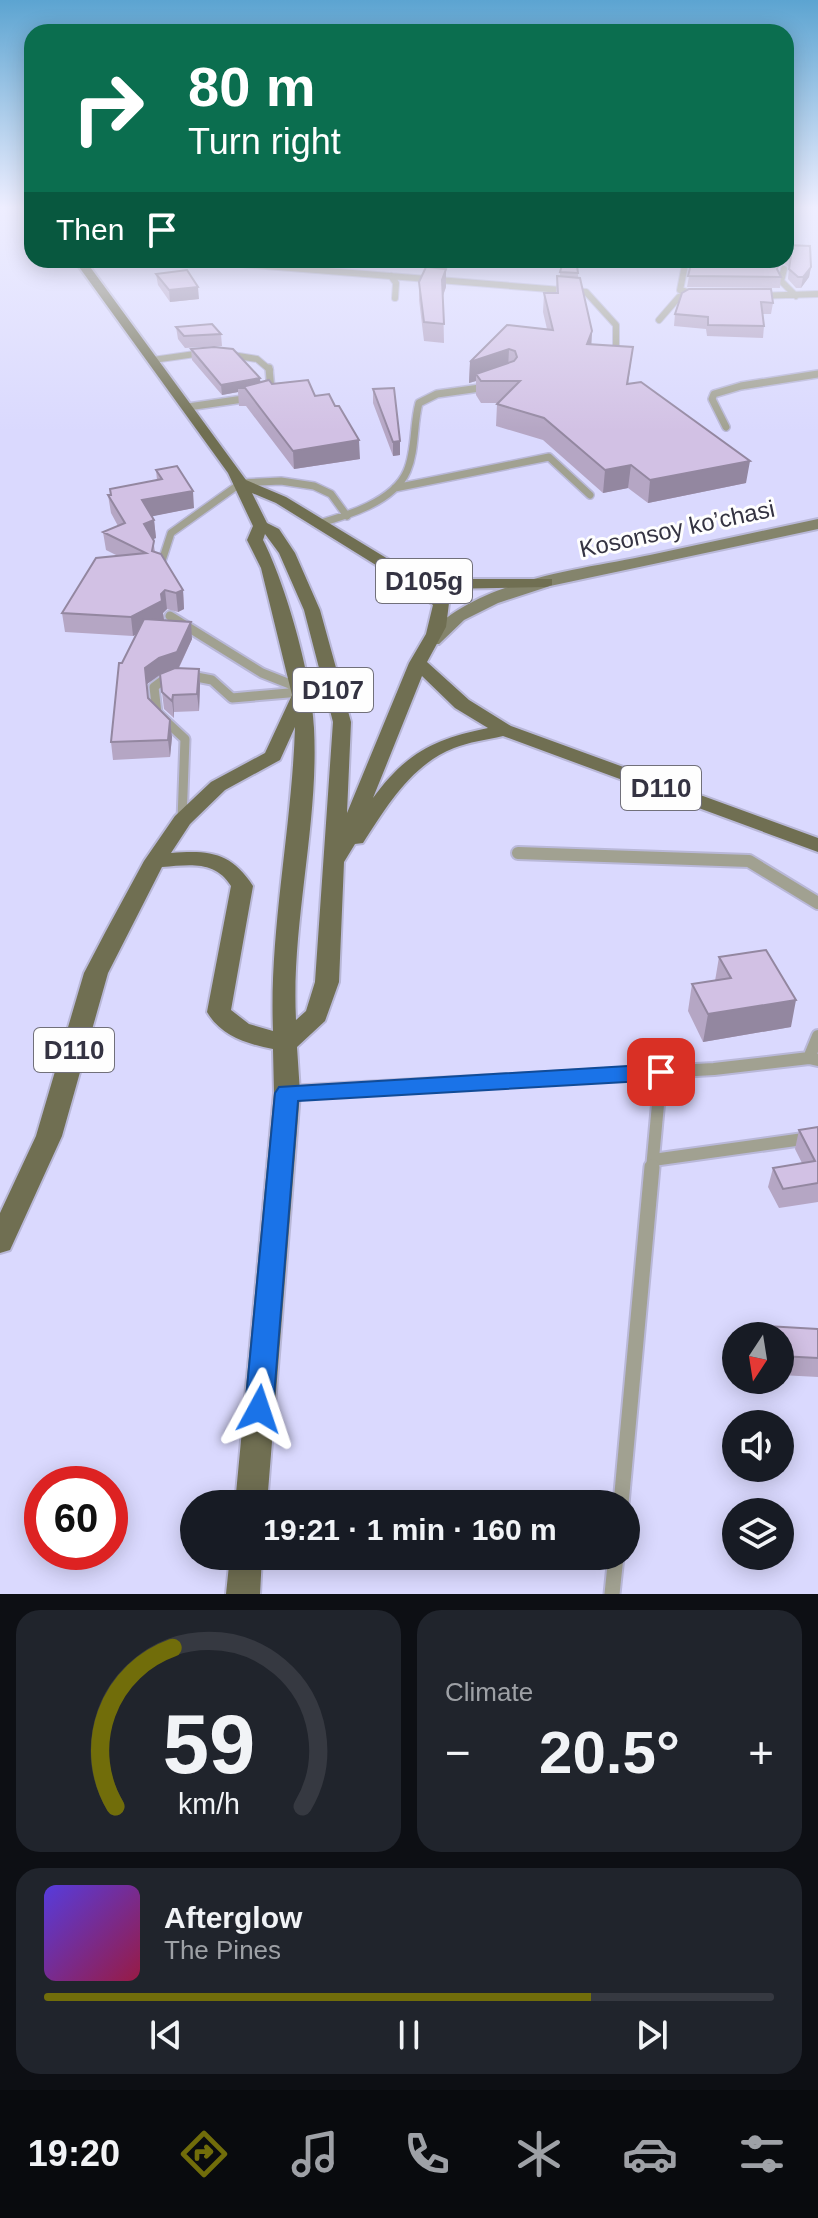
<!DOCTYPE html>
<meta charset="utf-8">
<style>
:root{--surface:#171b24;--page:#20242c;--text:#f1f3f6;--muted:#9ea1a6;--line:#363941;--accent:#716d0a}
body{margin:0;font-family:Helvetica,sans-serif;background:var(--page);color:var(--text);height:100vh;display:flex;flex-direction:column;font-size:30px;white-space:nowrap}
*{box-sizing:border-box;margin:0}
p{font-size:26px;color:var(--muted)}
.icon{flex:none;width:44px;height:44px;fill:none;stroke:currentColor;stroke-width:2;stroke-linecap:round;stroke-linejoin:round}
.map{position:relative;height:1594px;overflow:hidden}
.panel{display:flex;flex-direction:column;gap:16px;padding:16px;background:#0d0f14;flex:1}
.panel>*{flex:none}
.top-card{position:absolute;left:24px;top:24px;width:770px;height:244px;border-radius:24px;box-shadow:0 4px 20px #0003;background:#0b6e4f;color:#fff;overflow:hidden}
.needle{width:52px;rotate:192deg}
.controls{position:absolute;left:722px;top:1322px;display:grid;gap:16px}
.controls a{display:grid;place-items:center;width:72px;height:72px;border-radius:50%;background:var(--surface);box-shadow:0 4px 20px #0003;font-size:40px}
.speed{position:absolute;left:24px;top:1466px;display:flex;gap:16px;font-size:40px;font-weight:700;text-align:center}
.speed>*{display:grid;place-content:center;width:104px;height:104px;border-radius:50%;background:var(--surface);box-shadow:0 4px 20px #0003;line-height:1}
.speed .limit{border:12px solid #d22;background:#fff;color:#111}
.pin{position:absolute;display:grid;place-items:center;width:68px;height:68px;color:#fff;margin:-34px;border-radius:16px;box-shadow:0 4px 12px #0006}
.me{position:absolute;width:88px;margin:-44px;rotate:5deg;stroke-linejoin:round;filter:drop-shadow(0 0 6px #0008)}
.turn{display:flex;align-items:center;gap:28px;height:168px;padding:0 32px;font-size:36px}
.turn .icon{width:104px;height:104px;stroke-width:2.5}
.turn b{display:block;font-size:56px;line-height:68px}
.then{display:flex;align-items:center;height:76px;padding:0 32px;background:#0003;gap:16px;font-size:30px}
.big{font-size:60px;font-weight:700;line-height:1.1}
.panel .card{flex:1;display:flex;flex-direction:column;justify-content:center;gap:12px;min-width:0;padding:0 28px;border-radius:24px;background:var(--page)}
.panel .dial{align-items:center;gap:0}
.dial svg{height:208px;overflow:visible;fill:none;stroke:var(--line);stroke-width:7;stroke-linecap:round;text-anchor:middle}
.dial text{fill:var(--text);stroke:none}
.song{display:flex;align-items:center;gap:24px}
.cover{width:96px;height:96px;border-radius:12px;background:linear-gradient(135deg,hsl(250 70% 55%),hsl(340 70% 35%))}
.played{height:8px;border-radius:4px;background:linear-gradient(90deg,var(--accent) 75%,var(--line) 75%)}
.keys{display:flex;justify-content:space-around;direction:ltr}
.heat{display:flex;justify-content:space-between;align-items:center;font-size:44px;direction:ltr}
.panel .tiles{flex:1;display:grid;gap:16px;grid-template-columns:1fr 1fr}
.card:last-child{grid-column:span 2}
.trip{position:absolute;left:180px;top:1490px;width:460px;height:80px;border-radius:40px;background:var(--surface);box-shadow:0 4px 20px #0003;font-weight:700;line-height:80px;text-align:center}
.tab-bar{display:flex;height:128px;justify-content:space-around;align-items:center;background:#090b0e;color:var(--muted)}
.tab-bar .icon{width:56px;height:56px}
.tab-bar .current{color:var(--accent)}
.tab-bar b{font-size:36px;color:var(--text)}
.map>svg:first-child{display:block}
</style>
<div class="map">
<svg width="818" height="1594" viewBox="0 0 818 1594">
<rect width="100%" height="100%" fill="#dad9fe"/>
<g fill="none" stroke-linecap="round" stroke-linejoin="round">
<defs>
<path id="service-far4" d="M193,260L586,292L616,325V351
M686,260L680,290L694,294
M82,263L121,260
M784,269L781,281L796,296
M391,276L396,283L395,298
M758,296L818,294
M659,320L679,297L687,294
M226,354L257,359L270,370
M153,360L202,353"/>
<path id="service-far3" d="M268,392L271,390L269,368
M188,407L250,398
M726,427L712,399L714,394L741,386L818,374
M395,488L549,457L590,495
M317,524C346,516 394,502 407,471C416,450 413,425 419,403L437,394L487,387
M160,567L171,533L241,483L281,481L314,486L331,494L347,516"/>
<path id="service-far2" d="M170,616L262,673L300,688
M170,675L154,687L157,713L185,739L182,820
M186,675L212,680L232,698L300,692"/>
<path id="service-far1" d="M518,853L749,861L818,903
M809,1058L818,1036
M289,1092L714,1069L809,1058L818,1060
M653,1160L818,1137
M652,1169L661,1072"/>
<path id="service" d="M621,1504L652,1167
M612,1594L616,1556"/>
<path id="secondary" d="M818,519V529L550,586L498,603L464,620L439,644H427L424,640C471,580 579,570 650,555C706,543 762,531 818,519Z"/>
<path id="primary" d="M74,260H85L246,480L286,497L411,573L445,579H552V585L546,587L445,589L429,586L449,603L446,627L427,662L469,700L511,726L818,838V852L503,736C486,740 469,742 454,748C411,765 387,806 363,843L355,844L344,862L339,982L325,1021L297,1047L300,1093L267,1504H235L274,1093L273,1049C247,1044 221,1036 207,1012L231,886C215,860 189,865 162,867L108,973L62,1136L10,1250L0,1253V1213L36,1136L84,973L106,931L144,861L175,816L211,782L265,753L292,695L261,568L247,540L253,526L228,473ZM252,493L276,503L400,580L433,605L426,634L409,663L347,813L351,722L320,610L295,553L279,529L267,523ZM265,534L279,553L304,610L333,722L315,982L306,1011L296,1020C291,923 319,825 314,728C312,677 286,585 263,540ZM422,676L455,708L488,728C434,739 406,753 373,798ZM295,727C292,828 269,930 273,1031L249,1024L231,1010L253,886C231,852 209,850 171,853L190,824L225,790L280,760Z
M230,1556H262L260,1594H226Z"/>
</defs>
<!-- service-far4 casing -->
<use href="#service-far4" stroke="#b9b8d8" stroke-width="8"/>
<!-- service-far3 casing -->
<use href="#service-far3" stroke="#b9b8d8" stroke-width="10"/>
<!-- service-far2 casing -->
<use href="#service-far2" stroke="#b9b8d8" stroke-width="13"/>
<!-- service-far1 casing -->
<use href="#service-far1" stroke="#b9b8d8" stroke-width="16"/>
<!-- service casing -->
<use href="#service" stroke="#b9b8d8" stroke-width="19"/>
<!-- secondary casing -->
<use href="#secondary" stroke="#b9b8d8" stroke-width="4"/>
<!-- primary casing -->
<use href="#primary" stroke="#b9b8d8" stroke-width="4"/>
<!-- service-far4 -->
<use href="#service-far4" stroke="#a1a191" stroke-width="6"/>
<!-- service-far3 -->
<use href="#service-far3" stroke="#a1a191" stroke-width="7"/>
<!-- service-far2 -->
<use href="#service-far2" stroke="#a1a191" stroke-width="9"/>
<!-- service-far1 -->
<use href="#service-far1" stroke="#a1a191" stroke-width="12"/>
<!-- service -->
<use href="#service" stroke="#a1a191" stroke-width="15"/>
<!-- secondary -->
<use href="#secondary" fill="#84846c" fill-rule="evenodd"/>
<!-- primary -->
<use href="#primary" fill="#706f52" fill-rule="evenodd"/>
</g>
<!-- wall -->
<path fill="#b5a6c4" d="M786,245L811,267L809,277L801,288H796L788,279L789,267L783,263L778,267L777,271L781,277L780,288L687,287L692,260H786Z
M560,272L578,273V278L592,331L591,345L633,347L628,384L746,483L648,503L628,488L603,493L543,440L496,426L497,404L498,403H481L476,395V381L469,383L470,362L547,329L543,312L544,293H556L557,276L560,277Z
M156,274L199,299L170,302L158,285Z
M419,282L446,287L443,296L444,343L424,341L419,300Z
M682,293L773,303L771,314H763L764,326L763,338L707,336L706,329L674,326L675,314Z
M176,327L221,334L222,346L185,348L178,339Z
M191,349L261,382L272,384L315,396L360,459L294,469L246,406H239L238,392L222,395L192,360Z
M373,389L400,455L393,456L373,403Z
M156,470L194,508L152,516L154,520L156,538L153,539L155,552L183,590L184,609L178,612L167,609L163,613L164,620H163L192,639L179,668L199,669L200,685L199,711L174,712V718L164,709L160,675L147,684L148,698L172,737L170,757L113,760L111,742L122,663L137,634L133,636L65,632L62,613L118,556L106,550L103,532L118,526L111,513L108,495L157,480Z
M719,957L791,1027L703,1042L688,1011L692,984L715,981Z
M818,1127V1202L779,1208L768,1187L773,1168L802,1163L795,1149L799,1130Z
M766,1326L818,1329V1377L780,1375V1336H763Z"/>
<!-- shaded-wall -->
<path fill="#9387a0" d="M779,260H784L783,263L778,267L775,280Z
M811,267L809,277L801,288L803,277Z
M446,269V287L442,298V280Z
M198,287L199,299L170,302L169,290Z
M592,331L591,351L587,344Z
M509,349L508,370L476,374V381L469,383L470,362Z
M260,378L261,388H238V392L222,395L221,385Z
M359,440L360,459L294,469L293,451Z
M400,441V455L393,456V442Z
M750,461L746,483L648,503L650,480Z
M631,465L628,488L603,493L605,470Z
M193,491L194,508L144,518L142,500Z
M154,520L156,538L146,542L144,524Z
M165,590L167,609L163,613L164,620L133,636L131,617Z
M183,590L184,609L178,612L176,593Z
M191,622L192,639L178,669L161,674L147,684L145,668L159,658Z
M199,669L200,685L199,711L197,694Z
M173,695L174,712V718L172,701Z
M170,720L172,737L170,757L168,740Z
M796,1000L791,1027L703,1042L708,1014Z"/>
<!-- building -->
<path fill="#d2c1e4" stroke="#9387a0" stroke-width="2" d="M786,245L810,246L811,267L803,277H798L789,269L791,256L786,254Z
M692,260H779L777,269L781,277L688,276Z
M562,265L577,266L578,273L560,272Z
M426,267L446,269L442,280L444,324L424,322L419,282Z
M187,270L198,287L169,290L156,274Z
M557,276L580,278L592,331L587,344L633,347L627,384L641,382L750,461L650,480L631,465L605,470L544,418L497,404L520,381H481L476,374L514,361L517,357L515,351L509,349L470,362L507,325L553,330L544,293H558Z
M689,289H771L773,303L761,302L764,326L708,325V317L675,314L682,293Z
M212,324L221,334L184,336L176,327Z
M214,347L233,349L260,378L221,385L191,349Z
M269,380L272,384L308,380L315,396L329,394L335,406H339L359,440L293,451L245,388H238Z
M394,388L400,441L393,442L373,389Z
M177,466L193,491L142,500L154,520L144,524L154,541L152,551L161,554L183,590L176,593L165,590L161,594L162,601L131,617L62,613L96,558L146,553L103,532L125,523L108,495H111L110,489L162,479L156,470Z
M144,619L191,622L177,652L159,658L145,668L148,698L170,720L168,740L111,742L119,663H122Z
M175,668L199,669L197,694L173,695L172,701L162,692L160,674Z
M766,950L796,1000L708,1014L692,984L731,978L719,957Z
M818,1127V1183L783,1189L773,1168L815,1161L799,1130Z
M766,1326L818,1329V1358L780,1356V1336H767Z"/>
<!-- sky -->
<linearGradient id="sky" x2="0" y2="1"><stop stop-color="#5ca4d1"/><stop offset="0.48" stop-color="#eef"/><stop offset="1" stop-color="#eef" stop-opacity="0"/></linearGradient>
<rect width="818" height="432" fill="url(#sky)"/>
<!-- route -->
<path fill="#1a73e8" stroke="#114b97" stroke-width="2" d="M661,1064L669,1066L672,1072L669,1078L661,1080L298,1101L273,1409L269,1418L259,1422L249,1418L245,1409L275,1093L279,1087Z"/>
<g text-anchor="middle" stroke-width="6" stroke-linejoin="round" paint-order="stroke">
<!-- far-street labels -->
<g font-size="24" fill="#343342" stroke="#fefefe">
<text transform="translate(677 529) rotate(-12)" y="8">Kosonsoy ko’chasi</text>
</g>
<!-- shield labels -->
<g fill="#fefefe" stroke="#71707a" stroke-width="2">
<rect x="376" y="559" width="96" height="44" rx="6"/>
<rect x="293" y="668" width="80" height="44" rx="6"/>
<rect x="621" y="766" width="80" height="44" rx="6"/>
<rect x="34" y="1028" width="80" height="44" rx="6"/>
</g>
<g font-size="26" font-weight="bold" fill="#343342">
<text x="424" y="590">D105g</text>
<text x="333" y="699">D107</text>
<text x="661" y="797">D110</text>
<text x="74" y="1059">D110</text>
</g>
</g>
</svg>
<div class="controls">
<a><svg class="needle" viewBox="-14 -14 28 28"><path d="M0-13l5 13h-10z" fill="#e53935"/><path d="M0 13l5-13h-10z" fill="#9ea1a6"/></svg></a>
<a><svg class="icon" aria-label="sound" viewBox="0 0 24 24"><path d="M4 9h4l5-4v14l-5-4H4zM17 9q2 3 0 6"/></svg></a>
<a><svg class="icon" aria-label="layers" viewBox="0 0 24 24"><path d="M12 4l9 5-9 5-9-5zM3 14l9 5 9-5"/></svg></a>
</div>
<div class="speed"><div class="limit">60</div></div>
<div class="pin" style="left:661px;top:1072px;background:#d93025"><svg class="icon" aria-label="arrive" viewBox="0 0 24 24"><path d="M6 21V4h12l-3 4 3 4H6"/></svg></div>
<svg class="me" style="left:259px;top:1409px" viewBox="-20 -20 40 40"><path d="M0-17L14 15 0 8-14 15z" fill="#1a73e8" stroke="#fff" stroke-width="4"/></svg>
<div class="trip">19:21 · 1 min · 160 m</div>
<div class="top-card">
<div class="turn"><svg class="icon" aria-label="right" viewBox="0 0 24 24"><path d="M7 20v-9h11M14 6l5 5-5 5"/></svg><div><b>80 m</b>Turn right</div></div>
<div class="then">Then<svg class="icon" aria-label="arrive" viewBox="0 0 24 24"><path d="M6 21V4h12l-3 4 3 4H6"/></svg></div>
</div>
</div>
<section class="panel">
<div class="tiles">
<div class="card dial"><svg viewBox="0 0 100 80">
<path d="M14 69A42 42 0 1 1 86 69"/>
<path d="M14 69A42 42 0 0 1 36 8" stroke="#716d0a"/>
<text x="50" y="56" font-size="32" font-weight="700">59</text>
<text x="50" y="72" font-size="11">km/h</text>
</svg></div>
<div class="card"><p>Climate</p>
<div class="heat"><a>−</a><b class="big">20.5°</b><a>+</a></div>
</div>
<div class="card">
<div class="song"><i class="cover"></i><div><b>Afterglow</b><p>The Pines</p></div></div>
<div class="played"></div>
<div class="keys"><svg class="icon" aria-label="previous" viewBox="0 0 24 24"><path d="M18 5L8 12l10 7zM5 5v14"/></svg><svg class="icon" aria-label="pause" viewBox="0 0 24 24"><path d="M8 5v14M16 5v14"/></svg><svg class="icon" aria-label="next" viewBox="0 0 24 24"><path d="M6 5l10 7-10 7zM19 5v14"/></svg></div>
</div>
</div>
</section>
<nav class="tab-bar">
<b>19:20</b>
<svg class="icon current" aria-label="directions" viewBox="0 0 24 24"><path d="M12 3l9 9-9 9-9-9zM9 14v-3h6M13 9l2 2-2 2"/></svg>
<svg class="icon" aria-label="music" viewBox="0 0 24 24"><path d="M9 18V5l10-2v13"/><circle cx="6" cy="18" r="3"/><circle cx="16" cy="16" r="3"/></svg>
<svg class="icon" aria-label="phone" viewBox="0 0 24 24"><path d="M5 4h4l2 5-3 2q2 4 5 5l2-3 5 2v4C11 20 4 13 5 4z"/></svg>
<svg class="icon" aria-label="climate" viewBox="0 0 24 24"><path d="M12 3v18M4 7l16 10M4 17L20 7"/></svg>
<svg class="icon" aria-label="car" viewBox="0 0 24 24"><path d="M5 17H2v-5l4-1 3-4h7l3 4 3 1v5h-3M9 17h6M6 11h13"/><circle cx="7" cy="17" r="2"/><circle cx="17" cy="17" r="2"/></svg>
<svg class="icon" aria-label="filters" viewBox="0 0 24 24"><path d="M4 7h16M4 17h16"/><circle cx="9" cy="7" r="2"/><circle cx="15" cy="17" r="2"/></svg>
</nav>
